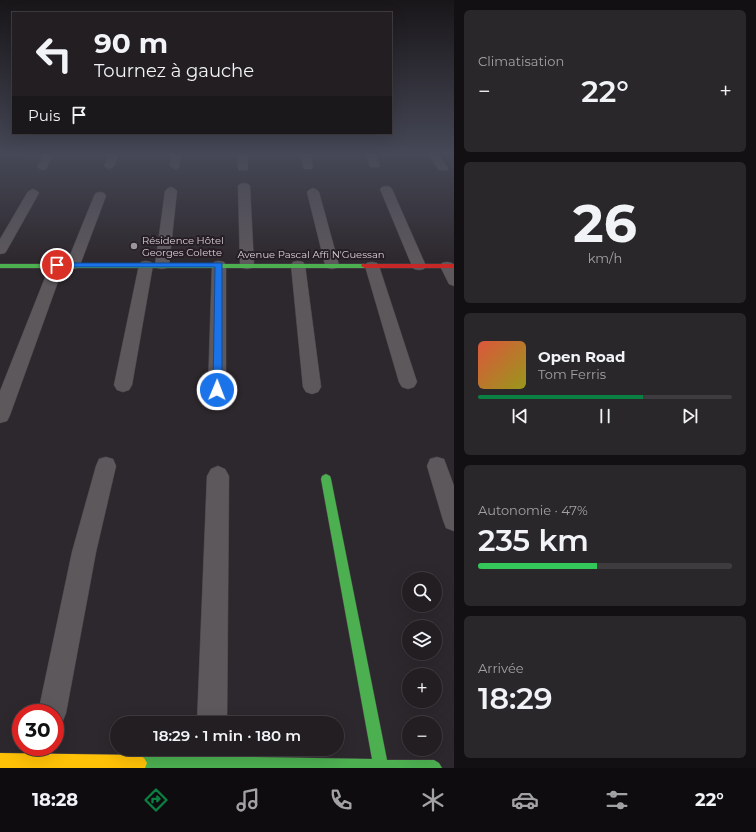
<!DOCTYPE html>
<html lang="fr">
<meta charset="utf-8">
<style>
:root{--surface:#221e22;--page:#2a272a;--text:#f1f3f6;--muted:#a2a2a5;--line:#3f3c40;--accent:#0b8043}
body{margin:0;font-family:Montserrat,sans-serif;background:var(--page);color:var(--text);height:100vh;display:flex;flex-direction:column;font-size:15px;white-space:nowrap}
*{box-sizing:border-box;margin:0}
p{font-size:13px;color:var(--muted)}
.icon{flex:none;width:22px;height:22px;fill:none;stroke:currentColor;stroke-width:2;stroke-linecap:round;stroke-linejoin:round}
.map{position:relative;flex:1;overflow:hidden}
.details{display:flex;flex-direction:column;gap:10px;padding:10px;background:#131013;width:302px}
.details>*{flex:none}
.guide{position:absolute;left:12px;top:12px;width:380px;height:122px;border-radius:0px;box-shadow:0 4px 16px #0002,0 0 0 1px var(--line);background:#221e22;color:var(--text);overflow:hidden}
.controls{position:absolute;left:402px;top:572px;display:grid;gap:8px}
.controls a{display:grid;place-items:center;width:40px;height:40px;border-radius:50%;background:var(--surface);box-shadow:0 4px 16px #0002,0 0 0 1px var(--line);font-size:20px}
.speed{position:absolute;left:12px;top:704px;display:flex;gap:8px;font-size:20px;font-weight:700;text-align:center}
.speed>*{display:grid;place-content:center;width:52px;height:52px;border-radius:50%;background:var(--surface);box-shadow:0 4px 16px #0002,0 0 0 1px var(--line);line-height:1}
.speed .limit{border:6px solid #d22;background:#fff;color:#111}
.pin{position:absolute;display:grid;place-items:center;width:34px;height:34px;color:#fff;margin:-17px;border:2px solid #fff;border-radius:50%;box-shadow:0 1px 4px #0007}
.me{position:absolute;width:44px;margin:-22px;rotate:1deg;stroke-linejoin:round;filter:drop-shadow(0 0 3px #0008)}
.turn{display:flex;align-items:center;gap:14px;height:84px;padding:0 16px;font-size:18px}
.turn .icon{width:52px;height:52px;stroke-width:2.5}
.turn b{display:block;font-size:28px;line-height:34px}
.then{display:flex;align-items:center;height:38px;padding:0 16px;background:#0003;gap:8px;font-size:15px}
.big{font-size:30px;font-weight:600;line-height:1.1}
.details .widget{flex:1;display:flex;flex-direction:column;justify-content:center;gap:6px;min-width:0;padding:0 14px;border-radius:6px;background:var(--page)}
.details .dial{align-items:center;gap:0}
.dial b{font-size:52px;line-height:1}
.song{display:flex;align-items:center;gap:12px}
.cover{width:48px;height:48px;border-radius:6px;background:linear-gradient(135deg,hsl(10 70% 55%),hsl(60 70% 35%))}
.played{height:4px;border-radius:2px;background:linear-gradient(90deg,var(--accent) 65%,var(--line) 65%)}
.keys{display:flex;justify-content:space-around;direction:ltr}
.heat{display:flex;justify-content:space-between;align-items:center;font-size:22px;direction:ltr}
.charge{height:6px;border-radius:3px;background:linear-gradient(90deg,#34c759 47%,var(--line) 0)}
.trip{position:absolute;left:110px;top:716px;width:234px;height:40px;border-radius:20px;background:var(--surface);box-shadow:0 4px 16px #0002,0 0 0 1px var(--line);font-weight:600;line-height:40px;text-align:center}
.tabs{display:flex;height:64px;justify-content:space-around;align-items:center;background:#0e0c0e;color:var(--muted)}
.tabs .icon{width:28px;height:28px}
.tabs .selected{color:var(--accent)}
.tabs b{font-size:18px;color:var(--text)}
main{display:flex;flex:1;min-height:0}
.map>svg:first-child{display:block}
</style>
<main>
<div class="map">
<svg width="454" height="768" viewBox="0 0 454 768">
<rect width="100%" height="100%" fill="#2d282d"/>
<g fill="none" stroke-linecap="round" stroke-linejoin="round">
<defs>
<path id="street" d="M44,154H54L46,169L42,170L37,167Z
M109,154H119L114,166L109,169L104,166Z
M171,154H181L179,168L175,169L170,166Z
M237,154H247L248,168L247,170H239L238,168Z
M300,154H310L313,167L312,169H304Z
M365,154H375L380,165L379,167H371Z
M428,154H438L448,168L447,170H439Z
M244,183L248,184L250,186L254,265L252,268L247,269L242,268L240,265L238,186L240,184Z
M386,186L390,187L392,189L426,266L424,269L419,270L414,269L412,266L380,189L382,187Z
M171,187L175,189L177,191L169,265L167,268L162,269L157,268L155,265L165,191L167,189Z
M313,188L317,190L319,192L339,265L337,268L332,269L327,268L325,265L307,192L309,190Z
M33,189L37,191L39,193L7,250L5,253L0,254V239L27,193L29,191Z
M100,192L104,193L106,196L80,265L78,268L73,269L68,268L66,265L94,196L96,193Z
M57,261L62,262L64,265L10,415L7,421L0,423V391L50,265L52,262Z
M146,261L151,262L153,265L132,385L129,390L123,392L117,390L114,385L139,265L141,262Z
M219,261L224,262L226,265V390L223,395L217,397L211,395L208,390L212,265L214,262Z
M298,261L303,262L305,265L321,387L318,392L312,394L306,392L303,387L291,265L293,262Z
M372,262L377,263L379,266L417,382L414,387L408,389L402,387L399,382L365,266L367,263Z
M447,262L452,263L454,266V286L449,284L440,266L442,263Z
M106,457L113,459L116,466L96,552L66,713L62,723L55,726V713H38L72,552L96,466L99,459Z
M437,457L444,459L454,486V531L446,528L443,520L427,466L430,459Z
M218,466L225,469L229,476L227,723H197L207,476L211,469Z"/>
<path id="fast" d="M0,264H365L369,266L365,268H0Z
M326,474L330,476L331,479L387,760H434L439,763L442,768H133L131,763L134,758L139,755L372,759L321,479L322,476Z"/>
<path id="slow" d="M0,753L139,755L144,758L147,763L145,768H0Z"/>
<path id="jam" d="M362,264H454V268H365L361,266Z"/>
</defs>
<!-- street casing -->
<use href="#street" stroke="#484447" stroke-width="1"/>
<!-- fast casing -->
<use href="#fast" stroke="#484447" stroke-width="1"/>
<!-- slow casing -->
<use href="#slow" stroke="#484447" stroke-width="1"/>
<!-- jam casing -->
<use href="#jam" stroke="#484447" stroke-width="1"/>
<!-- street -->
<use href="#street" fill="#5d585c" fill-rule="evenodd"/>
<!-- fast -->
<use href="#fast" fill="#4caf50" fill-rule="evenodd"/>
<!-- slow -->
<use href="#slow" fill="#ffc107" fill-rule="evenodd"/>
<!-- jam -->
<use href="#jam" fill="#c62828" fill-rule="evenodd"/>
</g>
<!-- sky -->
<linearGradient id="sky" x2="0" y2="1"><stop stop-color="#191619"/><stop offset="0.59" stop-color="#464857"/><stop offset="1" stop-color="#464857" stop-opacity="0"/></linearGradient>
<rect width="454" height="261" fill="url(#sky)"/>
<!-- route -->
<path fill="#1a73e8" stroke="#114b97" d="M57,263H222V390L221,392H214L213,390L215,267H55L54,265Z"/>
<!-- markers -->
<circle fill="#9c969c" stroke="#261d25" stroke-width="1.5" cx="134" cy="246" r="4"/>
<g text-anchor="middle" stroke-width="4" stroke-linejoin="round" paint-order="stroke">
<!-- far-poi labels -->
<g font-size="10" fill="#d8d2d7" stroke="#261d25" text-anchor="start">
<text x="142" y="244">Résidence Hôtel<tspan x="142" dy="12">Georges Colette</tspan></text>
</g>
<!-- far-street labels -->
<g font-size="10" fill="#d8d2d7" stroke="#261d25">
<text x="311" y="258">Avenue Pascal Affi N'Guessan</text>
</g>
</g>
</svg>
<div class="controls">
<a><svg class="icon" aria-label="search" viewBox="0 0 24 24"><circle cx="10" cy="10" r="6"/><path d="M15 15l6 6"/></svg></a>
<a><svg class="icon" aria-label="layers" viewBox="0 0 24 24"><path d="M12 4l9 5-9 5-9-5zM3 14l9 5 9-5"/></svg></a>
<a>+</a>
<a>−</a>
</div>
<div class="speed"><div class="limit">30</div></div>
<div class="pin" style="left:57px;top:265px;background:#d93025"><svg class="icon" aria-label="arrive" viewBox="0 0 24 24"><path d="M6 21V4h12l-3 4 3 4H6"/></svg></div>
<svg class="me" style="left:217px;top:390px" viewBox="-20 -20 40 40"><circle r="17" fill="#1a73e8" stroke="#fff" stroke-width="3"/><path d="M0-11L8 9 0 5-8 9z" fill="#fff"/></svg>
<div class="trip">18:29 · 1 min · 180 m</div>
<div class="guide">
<div class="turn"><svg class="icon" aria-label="left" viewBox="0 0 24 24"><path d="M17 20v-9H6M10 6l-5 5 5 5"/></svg><div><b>90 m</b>Tournez à gauche</div></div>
<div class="then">Puis<svg class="icon" aria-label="arrive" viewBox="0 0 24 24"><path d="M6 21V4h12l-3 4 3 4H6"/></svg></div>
</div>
</div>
<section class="details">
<div class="widget"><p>Climatisation</p>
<div class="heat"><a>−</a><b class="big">22°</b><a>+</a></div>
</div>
<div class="widget dial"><b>26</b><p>km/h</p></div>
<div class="widget">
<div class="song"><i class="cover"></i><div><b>Open Road</b><p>Tom Ferris</p></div></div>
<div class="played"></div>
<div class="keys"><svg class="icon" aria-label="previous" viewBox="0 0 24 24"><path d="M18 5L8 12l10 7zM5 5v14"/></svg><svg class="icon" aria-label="pause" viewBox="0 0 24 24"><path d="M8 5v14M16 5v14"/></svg><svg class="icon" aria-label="next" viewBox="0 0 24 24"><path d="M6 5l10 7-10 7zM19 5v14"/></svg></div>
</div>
<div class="widget"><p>Autonomie · 47%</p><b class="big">235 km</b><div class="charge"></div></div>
<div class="widget"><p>Arrivée</p><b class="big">18:29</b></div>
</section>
</main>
<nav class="tabs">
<b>18:28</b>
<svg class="icon selected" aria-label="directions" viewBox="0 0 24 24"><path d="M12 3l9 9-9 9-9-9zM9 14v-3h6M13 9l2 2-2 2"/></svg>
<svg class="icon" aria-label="music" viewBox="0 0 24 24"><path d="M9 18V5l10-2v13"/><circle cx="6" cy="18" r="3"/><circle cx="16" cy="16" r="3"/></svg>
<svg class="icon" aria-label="phone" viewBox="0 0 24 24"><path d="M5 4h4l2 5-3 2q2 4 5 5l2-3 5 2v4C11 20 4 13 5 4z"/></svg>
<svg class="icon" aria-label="climate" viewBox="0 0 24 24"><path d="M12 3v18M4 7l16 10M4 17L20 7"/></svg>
<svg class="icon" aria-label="car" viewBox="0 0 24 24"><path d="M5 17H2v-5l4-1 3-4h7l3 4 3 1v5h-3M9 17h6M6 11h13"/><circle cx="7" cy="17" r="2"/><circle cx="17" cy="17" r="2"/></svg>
<svg class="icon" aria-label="filters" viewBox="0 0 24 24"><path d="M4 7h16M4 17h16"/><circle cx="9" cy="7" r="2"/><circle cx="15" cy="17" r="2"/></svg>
<b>22°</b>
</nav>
